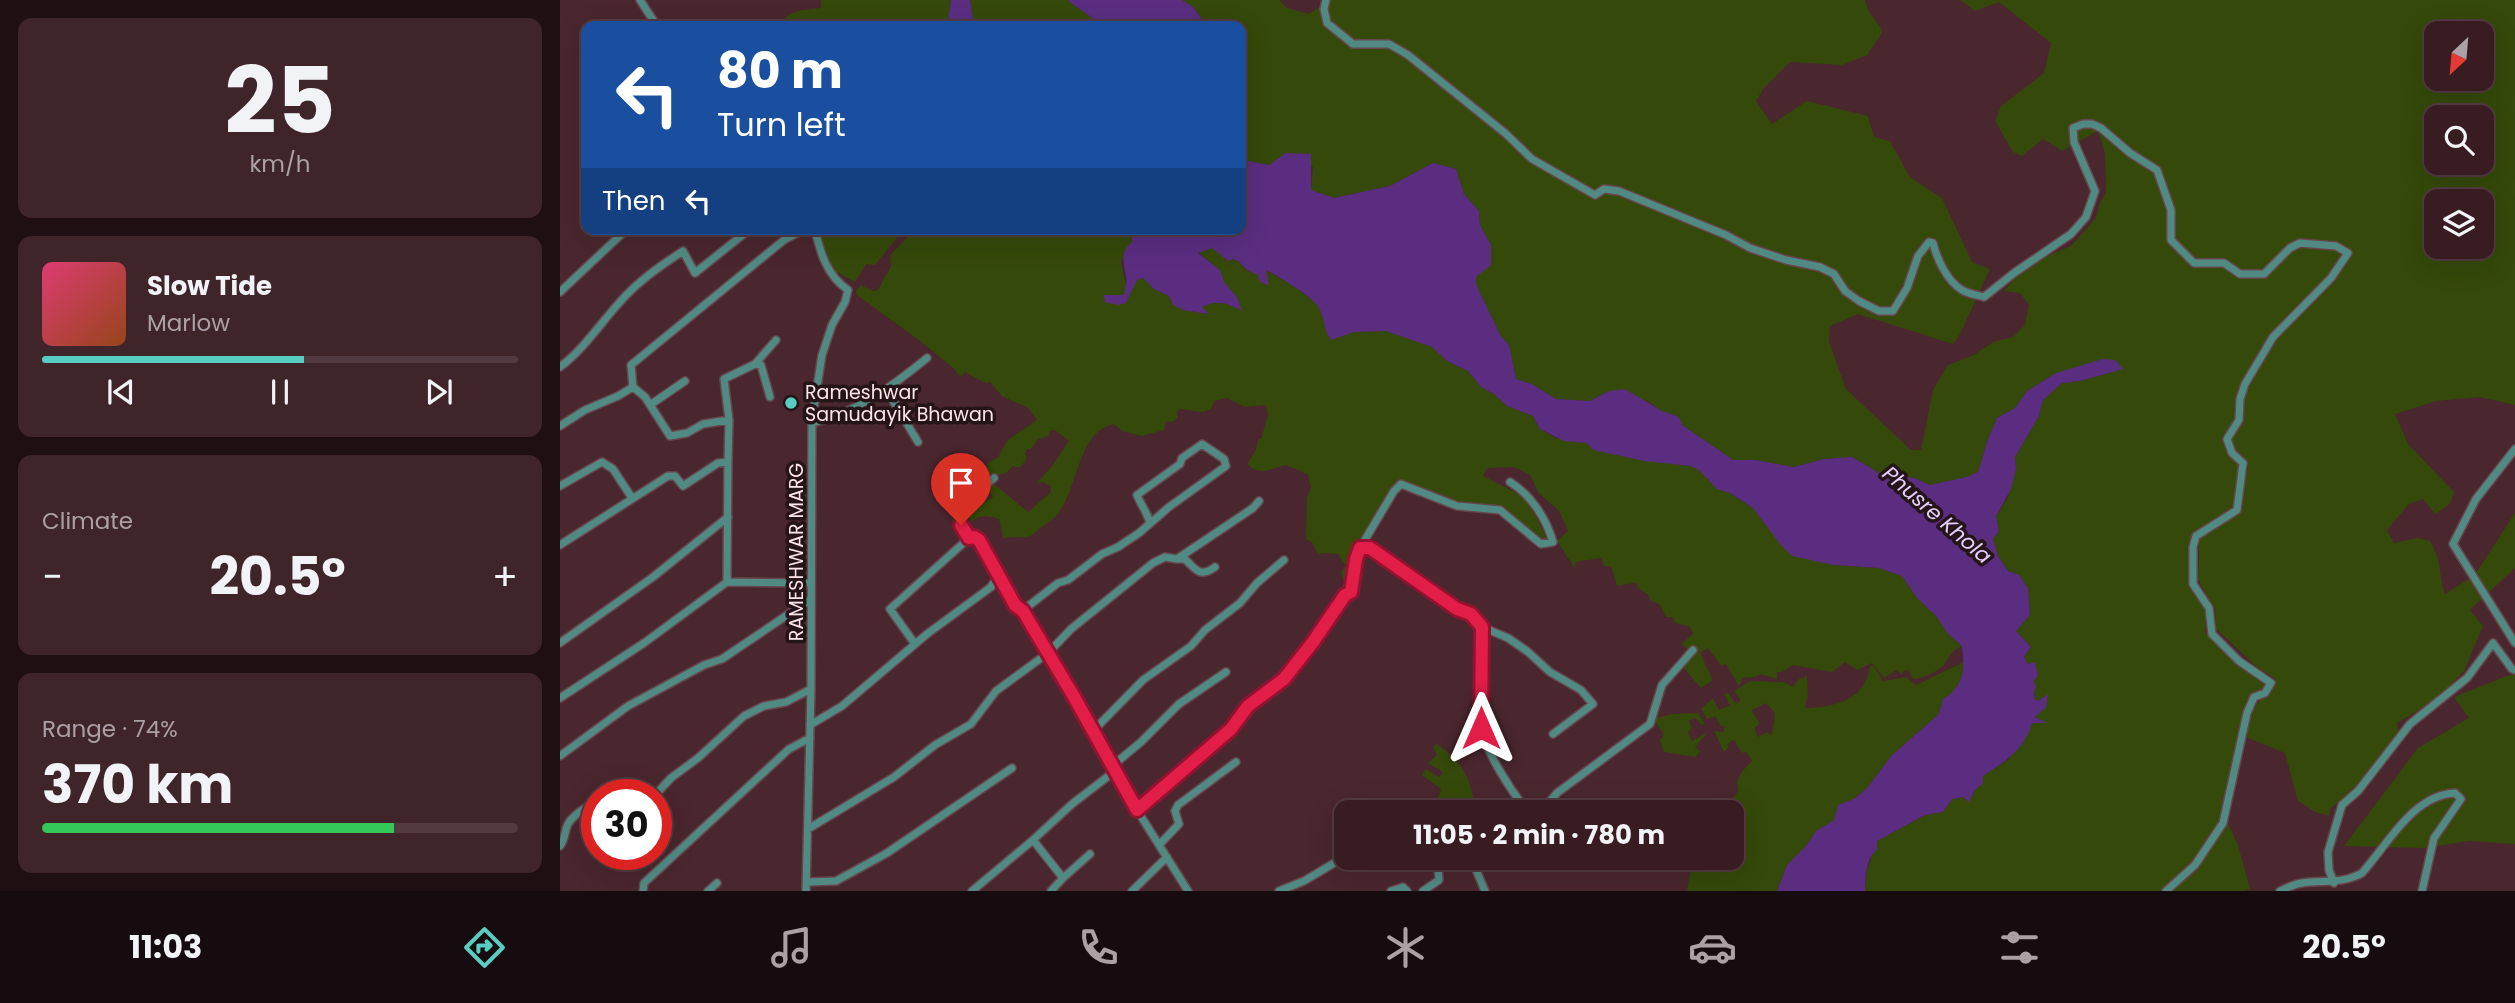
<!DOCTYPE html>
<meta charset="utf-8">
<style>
:root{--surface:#381c22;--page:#3f252a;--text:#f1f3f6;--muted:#aba1a5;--line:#523a40;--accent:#57cec1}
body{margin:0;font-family:Poppins,sans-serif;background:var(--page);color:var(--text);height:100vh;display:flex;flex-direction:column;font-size:26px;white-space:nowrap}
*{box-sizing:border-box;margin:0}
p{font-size:23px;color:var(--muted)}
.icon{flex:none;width:38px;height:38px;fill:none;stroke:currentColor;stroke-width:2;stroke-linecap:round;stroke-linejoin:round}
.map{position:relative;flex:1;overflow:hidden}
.sheet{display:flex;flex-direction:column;gap:18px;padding:18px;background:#1f0f13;width:560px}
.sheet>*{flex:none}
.banner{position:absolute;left:21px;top:21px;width:665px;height:214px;border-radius:14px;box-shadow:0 7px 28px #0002,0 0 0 2px var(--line);background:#1a4fa0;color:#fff;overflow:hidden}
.needle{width:46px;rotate:206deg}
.buttons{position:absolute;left:1864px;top:21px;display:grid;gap:14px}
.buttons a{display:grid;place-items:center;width:70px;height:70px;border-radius:14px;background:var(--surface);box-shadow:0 7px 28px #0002,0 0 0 2px var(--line);font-size:35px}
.speed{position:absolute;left:21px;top:779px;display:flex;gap:14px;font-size:35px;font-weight:700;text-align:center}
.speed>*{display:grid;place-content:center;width:91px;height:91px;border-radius:50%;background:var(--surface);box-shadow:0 7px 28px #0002,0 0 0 2px var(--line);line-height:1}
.speed .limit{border:10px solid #d22;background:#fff;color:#111}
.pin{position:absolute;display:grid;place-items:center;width:60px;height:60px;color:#fff;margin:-72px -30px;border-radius:50% 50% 50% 0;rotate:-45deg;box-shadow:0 0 7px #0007}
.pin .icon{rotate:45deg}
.me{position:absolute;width:77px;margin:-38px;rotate:0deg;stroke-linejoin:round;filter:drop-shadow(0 0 5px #0008)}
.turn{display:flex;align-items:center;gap:24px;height:147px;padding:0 21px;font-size:32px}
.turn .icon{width:91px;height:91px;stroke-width:2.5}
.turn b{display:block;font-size:49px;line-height:60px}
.then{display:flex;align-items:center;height:66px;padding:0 21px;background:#0003;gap:14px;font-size:26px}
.big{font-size:52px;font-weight:700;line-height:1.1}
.sheet .widget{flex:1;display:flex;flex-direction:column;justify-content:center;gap:10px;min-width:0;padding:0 24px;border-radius:14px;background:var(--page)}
.sheet .dial{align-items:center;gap:0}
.dial b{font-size:91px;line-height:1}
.song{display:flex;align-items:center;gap:21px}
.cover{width:84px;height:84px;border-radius:10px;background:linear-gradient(135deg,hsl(340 70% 55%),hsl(20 70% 35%))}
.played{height:7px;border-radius:4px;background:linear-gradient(90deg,var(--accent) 55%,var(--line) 55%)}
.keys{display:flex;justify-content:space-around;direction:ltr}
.heat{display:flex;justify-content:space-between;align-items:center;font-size:38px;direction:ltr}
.charge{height:10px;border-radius:5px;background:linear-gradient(90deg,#34c759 74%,var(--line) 0)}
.trip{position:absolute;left:774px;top:800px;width:410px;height:70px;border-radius:14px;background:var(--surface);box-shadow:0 7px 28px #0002,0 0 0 2px var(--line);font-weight:700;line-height:70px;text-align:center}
.menu{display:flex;height:112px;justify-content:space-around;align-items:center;background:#160b0e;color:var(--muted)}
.menu .icon{width:49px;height:49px}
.menu .selected{color:var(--accent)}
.menu b{font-size:32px;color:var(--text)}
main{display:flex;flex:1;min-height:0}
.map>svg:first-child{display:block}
</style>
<main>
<section class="sheet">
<div class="widget dial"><b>25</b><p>km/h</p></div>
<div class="widget">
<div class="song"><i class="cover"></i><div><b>Slow Tide</b><p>Marlow</p></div></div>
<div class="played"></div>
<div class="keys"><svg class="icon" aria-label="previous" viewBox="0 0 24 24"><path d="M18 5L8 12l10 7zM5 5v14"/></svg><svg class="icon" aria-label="pause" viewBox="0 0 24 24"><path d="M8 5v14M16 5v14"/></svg><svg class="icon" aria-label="next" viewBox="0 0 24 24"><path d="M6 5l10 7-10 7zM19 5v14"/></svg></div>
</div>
<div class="widget"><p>Climate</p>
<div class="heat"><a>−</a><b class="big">20.5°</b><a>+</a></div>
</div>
<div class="widget"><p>Range · 74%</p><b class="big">370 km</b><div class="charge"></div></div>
</section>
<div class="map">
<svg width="1955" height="891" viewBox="0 0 1955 891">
<rect width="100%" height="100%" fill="#4a262e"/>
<!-- green -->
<path fill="#35490a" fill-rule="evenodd" d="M261,0H391L387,26H220C226,9 246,10 261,8Z
M410,0H507L535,20L538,26H414Z
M622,0H719L727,8L749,14L770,0H1305L1308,10L1323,31L1307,55L1282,65L1230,62L1203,89L1196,101L1212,124L1247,101L1308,116L1314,137L1330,141L1350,177L1382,198L1412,262L1430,269L1400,334L1393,344L1298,314L1270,326L1269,342L1286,389L1351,450H1361L1373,390L1388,365L1414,355L1433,342L1453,337L1465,325L1469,305L1460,293L1444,291L1468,264L1511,246L1536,218L1539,205L1546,192L1545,153L1538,131L1502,151L1483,139L1462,156L1453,152L1435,121L1441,106L1484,73L1491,43L1439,2L1415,11L1400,0H1955V405L1920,397L1876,401L1835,414L1848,444L1894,492L1890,504L1875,514L1863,499L1849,504L1827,530L1834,543L1857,538L1870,541C1883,564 1878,573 1885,594L1914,576L1955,513V568L1910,610L1923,626L1904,671L1873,702L1837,723C1838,726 1839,731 1838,734C1831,756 1788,795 1770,809L1769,816L1755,812L1738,801L1725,753L1688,738C1687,716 1695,702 1713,689L1714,678L1697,667L1656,629L1655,609L1638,580L1639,540L1644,534L1683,509L1682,490L1688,468L1685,459L1675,450L1671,438L1682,425L1685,391L1713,333L1679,388L1675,416L1663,441L1680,462L1673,509L1633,535L1631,587L1646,611L1645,633L1706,686L1693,695L1664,815L1678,845L1690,889L1685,891H1305L1307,871L1317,841L1365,815L1383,812L1392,799L1403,797L1408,802L1414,791L1423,783V776L1448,760L1472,723H1486L1475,717L1487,695L1478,701L1475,699L1473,681L1478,675L1475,663L1468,665L1464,657L1471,647L1456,631L1470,615L1468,589L1459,575L1448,571L1438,556L1433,539L1439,531L1436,516L1448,497L1456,469L1455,457L1479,416L1483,400L1502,383L1520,381L1562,369L1519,368L1496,374L1467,391L1455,408L1437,418L1428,439L1418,472L1407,477L1370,485L1354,478L1319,473L1292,457L1264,459L1234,467L1194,460H1173L1122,425L1119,417L1102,411L1088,401L1049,391L1030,401L996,399L972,384L956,379L949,345L940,335L916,284V277L931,245L920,225L919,211L904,194L896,169L873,163L830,186L774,198L751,190L753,167L726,153L709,165L681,160V26H647L633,7ZM1876,33H1922V79H1876ZM1876,117H1922V163H1876ZM1876,201H1922V247H1876Z
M257,229H344L315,265L306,264L295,282L269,268Z
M354,229H571L572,243L561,261L566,285L564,296H547L558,305L570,292L577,280L583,278L598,291L610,296L611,302L623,310L648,314L641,307C656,300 667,303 681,310L677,297L663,282L660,270L638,252L652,247L668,261L672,259L678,261L686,270L699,275L705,270C720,278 746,292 757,305C766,316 763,329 771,340L794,332L826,331L841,336L872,347L887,361L908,371L921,387L934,394L947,406L973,416L980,429L995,438L1027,443L1070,458L1131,466L1139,470L1157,489L1170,493L1193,508L1203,520L1274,565L1319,568L1342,576L1357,598L1377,617L1388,634L1402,646C1390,651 1391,657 1383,666C1378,671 1362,679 1353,679L1348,670H1344L1342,675L1336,670L1324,678L1312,663L1297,670L1285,662L1272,672L1233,665L1222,672H1217V679L1200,674L1195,677L1182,678L1181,684L1178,685L1166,664L1161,666L1148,648L1140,653L1153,680L1141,688L1122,666L1129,650L1121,644L1133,634L1130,627L1116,623L1112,617H1106L1100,605L1090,600L1088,594L1078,588L1077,584L1073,583L1057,586L1051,566H1044L1041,558L1015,562L1016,570L997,541L1008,531L999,511L978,492L970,475L954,467L927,468L923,476L953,491L968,501L987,539H978L941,509L893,503L853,488L842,480L815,515L802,539L787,588L773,604L777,594L783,593C787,584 782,579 781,571L786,566L778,554L762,553L758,555L752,542L746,539L747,497L751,487L748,475C746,473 730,467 726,465C710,468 701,477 687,464L696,450L698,439H701L708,415L706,405L685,407L667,398L654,401L651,409L643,412L620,409L617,412L618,418L612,422L606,421L604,430L582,436L562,431L554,424C510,434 522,507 483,526C478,528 476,534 470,536C462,538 452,537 443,538L439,519C428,516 420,514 411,522L405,510V504L418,493L424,502L433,497L427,487L433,483L468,512L491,492V486L483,482L477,483L493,465L509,441L495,430L489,431L490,435L477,440L471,449H467L465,454L467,458L460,468L453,466L446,473L433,477L402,501L398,522L406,539L393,524V499L417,483L418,478L428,470L427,464L438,457L448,440L477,420L468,408L442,396L430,382L426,383L405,372L401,377L392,367L360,341L297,295L296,291L301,285L313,291L318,290L331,266L330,256Z
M1404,662C1403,678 1397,692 1383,700L1379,714L1332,755L1307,788L1275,814L1274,820L1257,831L1246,846L1227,865L1217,891H1127L1132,863L1135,858H1171V812H1164L1178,791C1175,777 1183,770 1192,761L1186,752L1182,753L1174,740L1167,744L1169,747L1164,752L1154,731L1163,732L1165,727L1160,725L1155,716L1147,719L1141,709L1153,698L1159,710L1170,705L1164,694L1168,693L1176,704L1181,700L1174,691L1190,681L1223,682L1233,687L1239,679L1247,676L1248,695L1245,708C1275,707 1305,701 1310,666H1314L1323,681L1346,677L1356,685ZM1206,703L1215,713L1212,735L1207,732L1198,737L1194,728L1200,724L1192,710Z
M1949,675H1955V844L1909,841L1864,848L1784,846L1858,748L1909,718L1894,697Z
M1138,713L1145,724L1142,725L1135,718L1129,721L1132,728L1128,732L1132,741L1148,732L1135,747L1140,751L1136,757L1104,752L1100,740L1104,734L1093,719L1111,714Z
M876,744C899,757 918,786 912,812H881L867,805L879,796L881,789L862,775L866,769L879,777L883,772L868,763L877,755L873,747Z"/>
<!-- water -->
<path fill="#5a2d80" d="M391,0H410L414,26H387Z
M507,0H622L633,7L647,26H538L535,20Z
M726,153L751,154V190L774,198L830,186L873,163L896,169L904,194L919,211L920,225L931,245V265L916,277V284L940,335L949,345L956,379L972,384L996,399L1030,401L1049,391L1065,389L1102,411L1119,417L1122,425L1173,460H1194L1234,467L1264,459L1292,457L1319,473L1354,478L1370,485L1407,477L1418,472L1428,439L1437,418L1455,408L1467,391L1496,373L1543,359L1555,360L1563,369L1520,381L1502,383L1483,400L1479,416L1455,457L1456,469L1451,489L1436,516L1439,531L1433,539L1438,556L1448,571L1459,575L1468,588L1470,615L1456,631L1471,647L1464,657L1468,664L1475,662L1478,675L1474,681L1476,687L1474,692L1475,699L1478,701L1488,694L1486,707L1475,717L1487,723H1472C1465,749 1445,762 1423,776V783L1414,791L1409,802L1403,797L1392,799L1383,812L1365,815L1317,841V850C1305,859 1306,877 1305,891H1217L1227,865L1246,846L1256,831L1274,820L1278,805L1294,799L1307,788L1332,755L1379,714L1383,699C1404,688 1405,667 1402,646L1388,634L1377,617L1357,598L1342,576L1319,568L1274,565L1232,556L1220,544L1193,508L1170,493L1157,489L1139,470L1131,466L1084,461L1033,450L1027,443L1004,441L980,429L973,416L947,406L934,394L921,387L908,371L887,361L872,347L826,331L794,332L771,340C762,329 766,317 757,305C747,293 721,278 706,270L709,286L699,281L698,275L687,270L678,261L673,259L668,261L652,248L638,253L660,270L664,282L677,297L682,311C668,303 656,299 642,307L649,314L623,310L613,305L609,296L594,289L583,278L577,280L566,303L558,305L545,302L544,295H564C565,289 567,283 566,277C564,263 559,252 572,242L571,229H681V160L709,165Z"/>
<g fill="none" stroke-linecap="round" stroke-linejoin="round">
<defs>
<path id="minor" d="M80,0L97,26
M766,0L764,9L767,23L793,44H829L848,55L945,133L972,159L1035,195L1044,189L1059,191L1166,235L1190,248L1226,260L1260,267L1274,274L1285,291L1299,301L1319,311H1333L1347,288L1358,256L1369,242L1373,243C1377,259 1387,281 1402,290C1408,294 1417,295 1424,297L1454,273L1511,234L1526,217L1535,191L1514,142L1513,128L1523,124H1532L1541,128L1570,153L1597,170L1611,210V240L1634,263H1664L1680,274H1704L1730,248L1740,243L1776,246L1788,253L1771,278L1713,337L1685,384L1680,399L1679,420L1667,439L1672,453L1683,463L1677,510L1636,536L1633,547V584L1649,608L1652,634L1679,661L1711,683L1705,693L1694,697L1687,713L1663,823L1635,865L1606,891
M0,292L67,229
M195,364L201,365L210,397
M0,367C23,350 40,324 59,303C77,282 100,266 123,251L135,273L190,229
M326,389L358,442
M90,405L125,381
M169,420L164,379L195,364L216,340
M252,423C295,414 334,385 367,358
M0,426L25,410L58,396L73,387
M1955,449L1916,499L1893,544L1955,643
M168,462L169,420L143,424L127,433L110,436L85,397L73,387L71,365L224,240L245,229
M0,486L42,462L53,469L72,498
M409,538C390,502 410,500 434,478
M0,545L108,476H115L123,486L158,463L168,462L167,582L251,583
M800,548L834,491L841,484L897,506L940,510L981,544L993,542C986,518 971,495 950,482
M618,559H625C636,570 640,578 655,567
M462,611L498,583L508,580L542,554L558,547L579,533L609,507L666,466L664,459L642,444L622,458L620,464L577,495C581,505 587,512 590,523
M922,627L948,638L967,651L990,672L1021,690L1033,704L993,734
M0,643L93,577L168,517
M355,644L330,609L409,538L414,537L419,540L455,605L462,611L488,653L511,629L593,563L605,557L617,559L693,508L699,501
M0,698L84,643L167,582
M250,725L282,706L367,634L431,587L438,576
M533,731L583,680L631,646L645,630L680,603L697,583L724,560
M0,756L68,706L144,665L162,659L251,599
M552,766L581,742L619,704L666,672
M45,794L50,791L61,794
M96,794L111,778L138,758L184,716L204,706L226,702L251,689
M577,810L671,729L688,706L724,679L753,642L785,595L791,592L796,559L800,548H810L897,609L911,614L922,627C922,657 918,698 921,726C925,752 952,792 968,812
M853,812L868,809L875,812
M981,812L997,793L1090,724L1102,685L1133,650
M248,829L334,777L375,745L411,724L436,691L488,653L513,695L577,810L628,891
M599,845L619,824L615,811L618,805L676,762
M0,846C6,838 4,832 8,824C13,814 28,807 37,800
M530,854L503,878L473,840L512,804L555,771
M918,858L917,872L925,891
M248,882L276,881L327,853L452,768
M1774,883L1769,870L1768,852L1782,805L1798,791L1850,724L1907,678L1933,643L1952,669L1955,670
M83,891L84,883L229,749L250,738
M148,891L157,883
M246,891L251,689L252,419L262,355L272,325L285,302L288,290C267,276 260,252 255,229
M412,891L473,840
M491,891L503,878
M572,891L607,857
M719,891L744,881L786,856
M831,891L843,887L847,891
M863,891L879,880L878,867L890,859L897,858
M1720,891C1727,888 1734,884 1742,883C1763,880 1783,884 1802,873C1828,844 1853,795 1895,793L1901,799L1874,838L1862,891"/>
</defs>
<!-- minor casing -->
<use href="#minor" stroke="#67454c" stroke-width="10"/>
<!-- minor -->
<use href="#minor" stroke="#518a83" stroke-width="7"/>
</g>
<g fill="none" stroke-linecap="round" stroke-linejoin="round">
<defs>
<path id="route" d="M401,525L409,538L414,537L419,540L455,605L463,611L513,695L577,810L671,729L688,706L724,679L753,642L785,595L791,592L796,559L800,548H810L897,609L911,614L922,627L921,728"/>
</defs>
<!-- route casing -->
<use href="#route" stroke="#92132f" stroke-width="18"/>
<!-- route -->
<use href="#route" stroke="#e11d48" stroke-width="12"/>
</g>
<!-- markers -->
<circle fill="#57cec1" stroke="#251518" stroke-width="2.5" cx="231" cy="403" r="7"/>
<g text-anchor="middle" stroke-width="7" stroke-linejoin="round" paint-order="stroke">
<!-- poi labels -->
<g font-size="19" fill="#fee5ea" stroke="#251518" text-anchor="start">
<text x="245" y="399">Rameshwar<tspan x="245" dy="22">Samudayik Bhawan</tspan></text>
</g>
<!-- street labels -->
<g font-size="19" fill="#fee5ea" stroke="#251518">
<text transform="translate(236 552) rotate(-90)" y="7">RAMESHWAR MARG</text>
</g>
<!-- water labels -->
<g font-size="21" font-style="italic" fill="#e5cffe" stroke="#251518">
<text transform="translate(1377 515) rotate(41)" y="7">Phusre Khola</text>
</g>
</g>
</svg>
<div class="buttons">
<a><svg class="needle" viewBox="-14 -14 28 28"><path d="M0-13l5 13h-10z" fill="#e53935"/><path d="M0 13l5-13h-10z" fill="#aba1a5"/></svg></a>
<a><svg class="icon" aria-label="search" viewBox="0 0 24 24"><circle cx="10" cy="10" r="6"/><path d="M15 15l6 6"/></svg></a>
<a><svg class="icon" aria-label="layers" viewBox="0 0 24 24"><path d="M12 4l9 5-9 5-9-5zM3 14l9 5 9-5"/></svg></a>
</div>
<div class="speed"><div class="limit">30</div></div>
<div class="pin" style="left:401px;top:525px;background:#d93025"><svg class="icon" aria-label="arrive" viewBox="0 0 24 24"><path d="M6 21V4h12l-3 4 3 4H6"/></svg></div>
<svg class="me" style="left:921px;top:728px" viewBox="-20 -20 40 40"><path d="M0-17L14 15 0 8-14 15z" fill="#e11d48" stroke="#fff" stroke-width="4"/></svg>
<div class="trip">11:05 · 2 min · 780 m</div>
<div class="banner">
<div class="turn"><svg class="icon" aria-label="left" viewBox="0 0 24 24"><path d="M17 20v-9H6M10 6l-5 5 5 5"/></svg><div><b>80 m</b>Turn left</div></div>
<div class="then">Then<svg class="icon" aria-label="left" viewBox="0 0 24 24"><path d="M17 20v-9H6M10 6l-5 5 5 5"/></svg></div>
</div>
</div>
</main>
<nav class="menu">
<b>11:03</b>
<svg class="icon selected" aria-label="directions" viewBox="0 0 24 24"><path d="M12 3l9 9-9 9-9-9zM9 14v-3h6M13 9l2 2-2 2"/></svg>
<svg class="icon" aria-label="music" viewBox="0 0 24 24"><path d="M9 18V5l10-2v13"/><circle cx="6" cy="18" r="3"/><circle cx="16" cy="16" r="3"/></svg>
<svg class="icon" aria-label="phone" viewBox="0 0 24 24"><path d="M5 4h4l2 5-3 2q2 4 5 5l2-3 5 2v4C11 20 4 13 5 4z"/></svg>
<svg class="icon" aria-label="climate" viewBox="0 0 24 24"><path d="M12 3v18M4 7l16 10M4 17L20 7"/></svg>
<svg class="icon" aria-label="car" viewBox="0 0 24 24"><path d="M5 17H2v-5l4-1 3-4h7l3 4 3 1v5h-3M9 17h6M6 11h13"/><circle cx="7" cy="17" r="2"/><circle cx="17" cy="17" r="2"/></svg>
<svg class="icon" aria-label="filters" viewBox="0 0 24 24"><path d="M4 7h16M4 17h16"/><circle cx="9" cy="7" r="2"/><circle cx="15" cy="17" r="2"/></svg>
<b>20.5°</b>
</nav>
